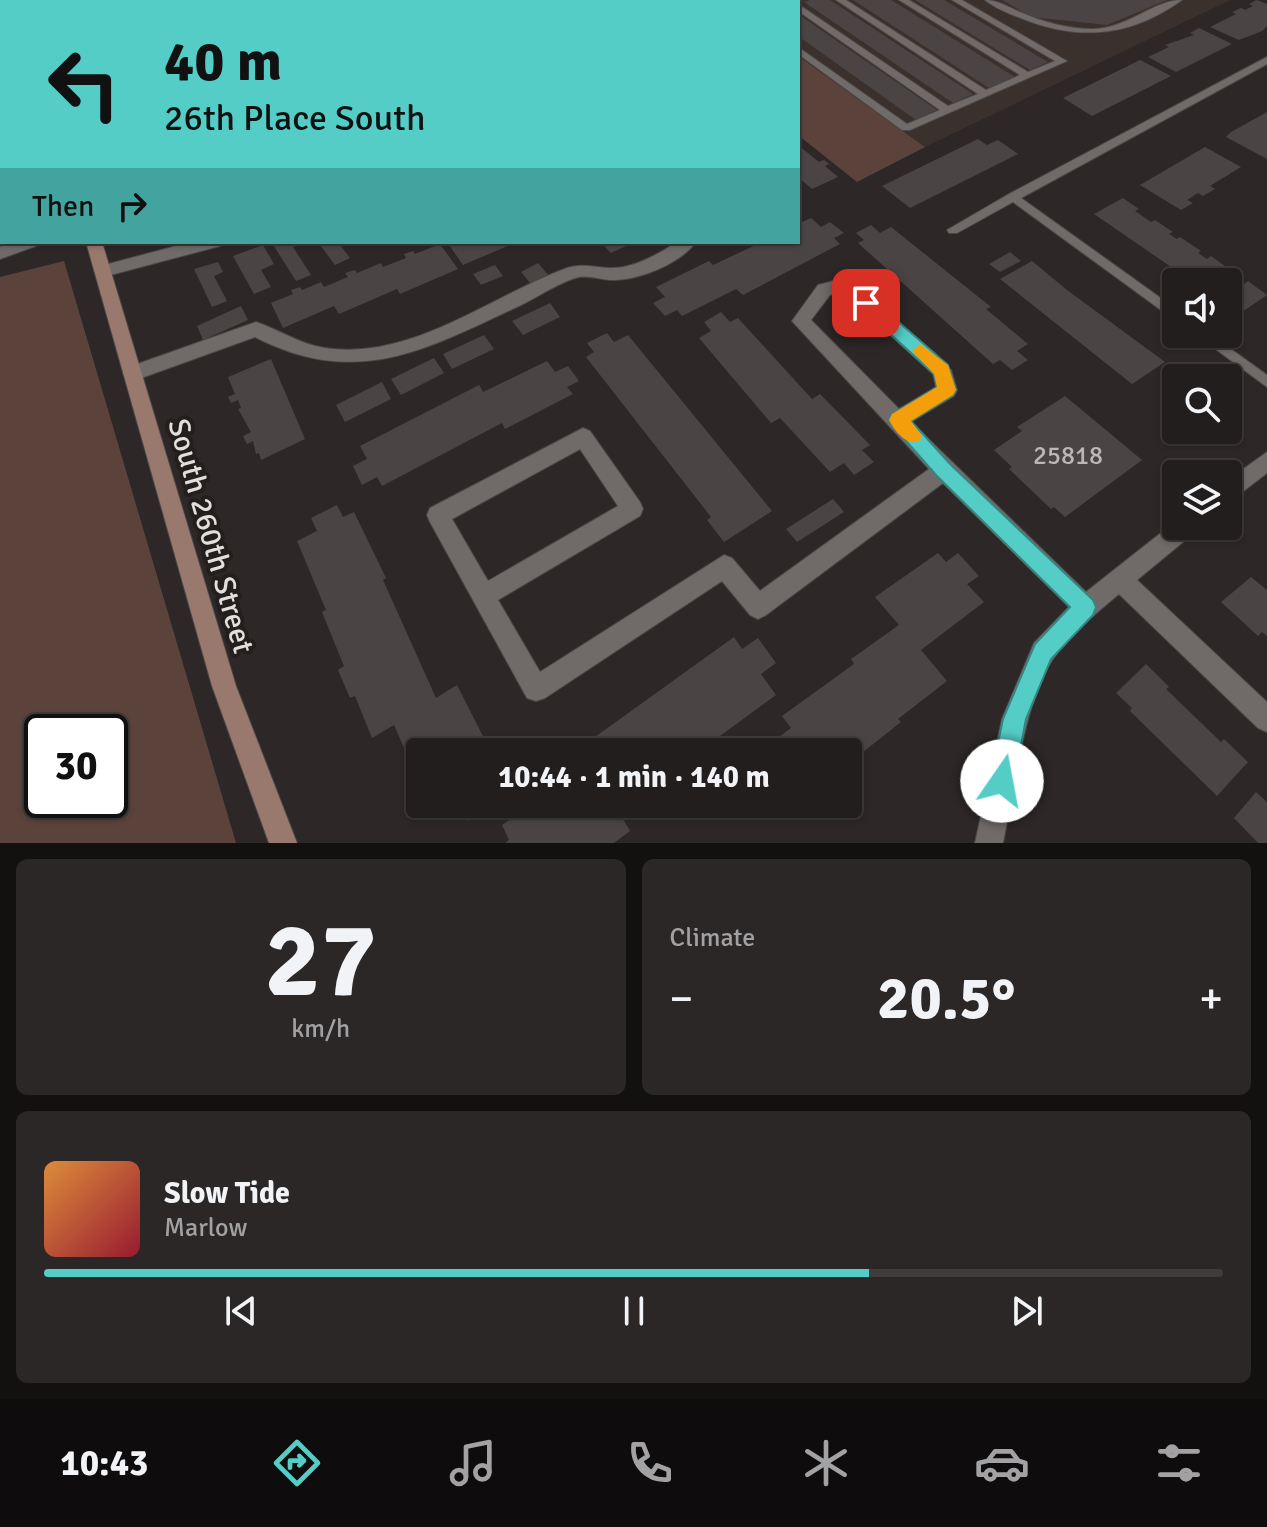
<!DOCTYPE html>
<meta charset="utf-8">
<style>
:root{--surface:#221e1d;--page:#2a2726;--text:#f1f3f6;--muted:#a2a2a4;--line:#3f3c3b;--accent:#54cdc7}
body{margin:0;font-family:Signika,sans-serif;background:var(--page);color:var(--text);height:100vh;display:flex;flex-direction:column;font-size:30px;white-space:nowrap}
*{box-sizing:border-box;margin:0}
p{font-size:26px;color:var(--muted)}
.icon{flex:none;width:44px;height:44px;fill:none;stroke:currentColor;stroke-width:2;stroke-linecap:round;stroke-linejoin:round}
.map{position:relative;height:843px;overflow:hidden}
.panel{display:flex;flex-direction:column;gap:16px;padding:16px;background:#131010;flex:1}
.panel>*{flex:none}
.hud{position:absolute;left:0px;top:0px;width:800px;height:244px;box-shadow:0 2px 6px #0004,0 0 0 2px var(--line);background:#54cdc7;color:#111;overflow:hidden}
.fabs{position:absolute;left:1162px;top:268px;display:grid;gap:16px}
.fabs a{display:grid;place-items:center;width:80px;height:80px;border-radius:8px;background:var(--surface);box-shadow:0 2px 6px #0004,0 0 0 2px var(--line);font-size:40px}
.speed{position:absolute;left:24px;top:714px;display:flex;gap:16px;font-size:40px;font-weight:700;text-align:center}
.speed>*{display:grid;place-content:center;width:104px;height:104px;border-radius:50%;background:var(--surface);box-shadow:0 2px 6px #0004,0 0 0 2px var(--line);line-height:1}
.speed .limit{border:4px solid #111;border-radius:12px;background:#fff;color:#111}
.pin{position:absolute;display:grid;place-items:center;width:68px;height:68px;color:#fff;margin:-34px;border-radius:16px;box-shadow:0 4px 12px #0006}
.me{position:absolute;width:88px;margin:-44px;rotate:12deg;stroke-linejoin:round;filter:drop-shadow(0 0 6px #0008)}
.turn{display:flex;align-items:center;gap:28px;height:168px;padding:0 32px;font-size:36px}
.turn .icon{width:104px;height:104px;stroke-width:2.5}
.turn b{display:block;font-size:56px;line-height:68px}
.then{display:flex;align-items:center;height:76px;padding:0 32px;background:#0003;gap:16px;font-size:30px}
.big{font-size:60px;font-weight:800;line-height:1.1}
.panel .tile{flex:1;display:flex;flex-direction:column;justify-content:center;gap:12px;min-width:0;padding:0 28px;border-radius:12px;background:var(--page)}
.panel .dial{align-items:center;gap:0}
.dial b{font-size:104px;line-height:1}
.song{display:flex;align-items:center;gap:24px}
.cover{width:96px;height:96px;border-radius:12px;background:linear-gradient(135deg,hsl(30 70% 55%),hsl(350 70% 35%))}
.played{height:8px;border-radius:4px;background:linear-gradient(90deg,var(--accent) 70%,var(--line) 70%)}
.keys{display:flex;justify-content:space-around;direction:ltr}
.heat{display:flex;justify-content:space-between;align-items:center;font-size:44px;direction:ltr}
.panel .tiles{flex:1;display:grid;gap:16px;grid-template-columns:1fr 1fr}
.tile:last-child{grid-column:span 2}
.trip{position:absolute;left:406px;top:738px;width:456px;height:80px;border-radius:8px;background:var(--surface);box-shadow:0 2px 6px #0004,0 0 0 2px var(--line);font-weight:800;line-height:80px;text-align:center}
.tab-bar{display:flex;height:128px;justify-content:space-around;align-items:center;background:#0e0c0c;color:var(--muted)}
.tab-bar .icon{width:56px;height:56px}
.tab-bar .on{color:var(--accent)}
.tab-bar b{font-size:36px;color:var(--text)}
.map>svg:first-child{display:block}
</style>
<div class="map">
<svg width="1267" height="843" viewBox="0 0 1267 843">
<rect width="100%" height="100%" fill="#2d2827"/>
<!-- built -->
<path fill="#3a302c" d="M524,0H1230L925,147L798,56V2Z"/>
<!-- green -->
<path fill="#5b433b" fill-rule="evenodd" d="M798,56L925,147L857,182L798,135Z
M64,261L236,843H0V277ZM42,732H110V800H42Z"/>
<!-- building -->
<path fill="#4a4544" d="M810,0H830L973,94L953,103L804,2Z
M853,0H891L1015,77L989,88Z
M915,0H944L1048,62L1030,70Z
M1002,0H1167L1107,25L1032,17Z
M1257,0L1267,4V26L1262,31L1239,40L1210,27L1236,14L1232,12L1241,8L1245,10L1253,6L1249,4Z
M798,14L937,110L916,120L798,36Z
M1199,28L1232,44L1176,72L1148,57L1169,47L1165,45L1194,35L1190,33Z
M1140,60L1171,76L1092,116L1063,98Z
M1267,112V159L1226,137L1231,132Z
M978,139L987,145L998,140L1018,154L910,208L882,186Z
M798,145L819,162L824,160L829,164L825,166L838,177L812,189L798,177Z
M1205,147L1241,167L1210,186L1215,189L1203,196L1198,193L1187,200L1193,203L1181,210L1140,185Z
M1123,198L1139,209L1135,211L1151,222L1155,220L1173,232L1169,234L1177,239L1180,237L1201,251L1198,253L1207,259L1211,256L1229,269L1225,271L1244,284L1248,281L1267,295L1239,314L1228,306V282H1193L1094,214Z
M811,218L821,227L830,222L844,233L834,238L840,244L743,295L736,289L682,316L677,310L665,316L653,303L665,297L656,287L709,261L713,265L762,242H798V224Z
M871,225L880,233L891,227L991,307L986,309L1028,344L1017,351L1028,360L1012,370L1000,360L993,364L858,243L864,240L856,233Z
M275,242H296L298,245L293,247L311,275L296,281L272,243Z
M318,242H338L350,258L335,265Z
M447,242H517L463,265Z
M600,242H635L611,253Z
M440,244L458,269L400,294L397,289L339,314L334,306L283,328L271,303L293,294L291,290L300,287L302,290L321,282L324,287L348,277L345,273L355,270L357,273L381,263L383,267L406,258L404,254L413,251L415,254Z
M263,245L274,264L261,270L271,287L254,294L233,256Z
M1010,252L1021,261L1000,272L989,264Z
M1032,261L1067,290L1165,362L1132,384L1000,279Z
M218,262L223,272L214,276L227,301L212,307L194,269Z
M538,263L549,276L531,284L521,272Z
M495,265L503,276L481,285L473,274Z
M550,303L560,317L523,335L512,321Z
M241,306L248,320L203,340L197,326Z
M721,312L730,322L738,318L812,399L820,394L870,445L862,450L874,462L854,475L844,463L830,472L780,418L771,423L699,338L711,331L704,322Z
M607,333L614,342L628,335L772,511L724,542L707,520L711,517L586,357L594,352L587,343Z
M484,335L494,349L452,369L443,354Z
M434,358L444,373L401,395L391,379Z
M271,359L305,439L261,460L259,453L256,454L253,441L247,444L243,436L251,432L238,409L241,408L238,400L231,403L228,397L235,394L228,377Z
M547,361L555,372L568,366L579,381L567,387L573,394L505,429L502,423L382,486L377,477L362,485L353,466L367,459L360,446L479,385L483,392Z
M382,382L391,399L345,422L336,405Z
M1065,396L1142,460L1065,517L1054,507L1051,509L1009,469L1012,467L994,450L1022,431L1017,427Z
M833,499L844,512L797,542L786,529Z
M337,505L343,517L354,512L386,578L383,580L436,698L457,685L491,752H420V784L394,725L372,738L355,696L350,698L338,670L344,666L322,612L326,610L297,541L317,531L311,518Z
M938,553L946,562L958,553L979,576L967,584L984,602L921,650L947,681L898,719L901,722L848,764V752H783L775,740L791,728L782,716L854,664L851,659L899,625L875,597Z
M1251,577L1267,590V636L1262,632L1258,636L1221,602Z
M734,637L742,649L758,638L776,663L761,674L776,695L698,752H584L581,747Z
M1146,664L1169,687L1166,689L1221,742L1224,739L1248,762L1217,796L1130,711L1132,708L1116,693Z
M1256,792L1267,802V843H1258L1234,818Z
M429,804H453L434,816Z
M460,804H491L467,821Z
M532,804H634L620,814L630,831L614,843H505L509,840L502,825Z"/>
<g fill="none" stroke-linecap="round" stroke-linejoin="round">
<defs>
<path id="service" d="M92,0H100L101,2H93Z
M529,0H539L540,2H530Z
M724,0H733L734,2H725Z
M836,0H846L986,90L1020,75L899,0H909L1028,72L1055,61L952,0H962L1067,61L910,130H902L798,54V47L907,124L940,110L798,11V4L948,106L978,94Z
M985,0C998,0 1008,7 1020,12C1043,22 1068,29 1093,29C1129,28 1153,0 1182,0C1132,36 1081,42 1023,19C1010,14 996,9 985,0Z
M2,2V8L0,9V3Z
M1267,57V64L1021,198L1176,309V321L1013,202L957,233H949L947,230L1009,194Z
M2,65V71L0,72V66Z
M0,142H2V149H0Z
M1195,334H1210L1267,375V387Z"/>
<path id="minor" d="M13,242H38L36,246L0,259V247Z
M191,242H222L220,246L103,277L94,271L97,267Z
M677,242H696C681,263 641,279 616,280C603,281 591,275 579,277C559,282 538,297 519,306C425,350 356,389 255,337L133,381L126,378L123,373L126,368L256,322C280,330 299,344 325,348C412,361 490,296 567,268C584,263 595,268 612,268C635,268 658,254 677,242Z
M845,278L851,279L951,370L957,390L954,396L911,422L1086,592L1176,521V526H1197L1194,533L1137,580L1267,702V732L1258,728L1119,594C1096,613 1071,634 1053,659C1025,698 1013,794 1003,843H975L1002,719L1034,643L1069,607L943,483L766,615L758,619L750,615L722,581L545,698L536,701L527,698L430,522L427,515L430,508L583,428L590,431L640,502L643,509L640,516L498,600L540,672L724,555L732,558L760,591L929,469L792,321L818,285ZM842,291L933,374L936,387L899,409L811,320L830,295ZM580,449L618,506L488,581L452,519Z
M1267,452V473L1228,503V480Z"/>
<path id="secondary" d="M20,0H32L33,2H21Z
M86,242H102L236,686L297,843H269L212,686Z"/>
</defs>
<!-- service casing -->
<use href="#service" stroke="#4a4746" stroke-width="2"/>
<!-- minor casing -->
<use href="#minor" stroke="#4a4746" stroke-width="2"/>
<!-- secondary casing -->
<use href="#secondary" stroke="#4a4746" stroke-width="2"/>
<!-- service -->
<use href="#service" fill="#706b69" fill-rule="evenodd"/>
<!-- minor -->
<use href="#minor" fill="#706b69" fill-rule="evenodd"/>
<!-- secondary -->
<use href="#secondary" fill="#99786d" fill-rule="evenodd"/>
</g>
<!-- route -->
<path fill="#54cdc7" stroke="#378581" stroke-width="2" d="M866,297L872,299L948,365L956,390L953,395L911,421L951,465L1093,600L1096,607L1093,615L1051,659L1026,719L1014,781L1011,790L1002,793L993,790L990,781L1003,719L1035,644L1070,607L937,476L892,425L889,420L892,414L937,387L934,374L861,307L858,303Z"/>
<!-- slow -->
<path fill="#f59e0b" d="M920,344L948,365L956,390L953,395L911,421L922,436L919,441C906,446 895,431 889,420L892,414L937,387L934,374L912,351Z"/>
<g text-anchor="middle" stroke-width="8" stroke-linejoin="round" paint-order="stroke">
<!-- number labels -->
<g font-size="26" fill="#bcb8b8">
<text x="1068" y="464">25818</text>
</g>
<!-- street labels -->
<g font-size="30" fill="#e2dfde" stroke="#231f1d">
<text transform="translate(211 536) rotate(74)" y="10">South 260th Street</text>
</g>
</g>
</svg>
<div class="fabs">
<a><svg class="icon" aria-label="sound" viewBox="0 0 24 24"><path d="M4 9h4l5-4v14l-5-4H4zM17 9q2 3 0 6"/></svg></a>
<a><svg class="icon" aria-label="search" viewBox="0 0 24 24"><circle cx="10" cy="10" r="6"/><path d="M15 15l6 6"/></svg></a>
<a><svg class="icon" aria-label="layers" viewBox="0 0 24 24"><path d="M12 4l9 5-9 5-9-5zM3 14l9 5 9-5"/></svg></a>
</div>
<div class="speed"><div class="limit">30</div></div>
<div class="pin" style="left:866px;top:303px;background:#d93025"><svg class="icon" aria-label="arrive" viewBox="0 0 24 24"><path d="M6 21V4h12l-3 4 3 4H6"/></svg></div>
<svg class="me" style="left:1002px;top:781px" viewBox="-20 -20 40 40"><circle r="19" fill="#fff"/><path d="M0-13L10 11 0 6-10 11z" fill="#54cdc7"/></svg>
<div class="trip">10:44 · 1 min · 140 m</div>
<div class="hud">
<div class="turn"><svg class="icon" aria-label="left" viewBox="0 0 24 24"><path d="M17 20v-9H6M10 6l-5 5 5 5"/></svg><div><b>40 m</b>26th Place South</div></div>
<div class="then">Then<svg class="icon" aria-label="right" viewBox="0 0 24 24"><path d="M7 20v-9h11M14 6l5 5-5 5"/></svg></div>
</div>
</div>
<section class="panel">
<div class="tiles">
<div class="tile dial"><b>27</b><p>km/h</p></div>
<div class="tile"><p>Climate</p>
<div class="heat"><a>−</a><b class="big">20.5°</b><a>+</a></div>
</div>
<div class="tile">
<div class="song"><i class="cover"></i><div><b>Slow Tide</b><p>Marlow</p></div></div>
<div class="played"></div>
<div class="keys"><svg class="icon" aria-label="previous" viewBox="0 0 24 24"><path d="M18 5L8 12l10 7zM5 5v14"/></svg><svg class="icon" aria-label="pause" viewBox="0 0 24 24"><path d="M8 5v14M16 5v14"/></svg><svg class="icon" aria-label="next" viewBox="0 0 24 24"><path d="M6 5l10 7-10 7zM19 5v14"/></svg></div>
</div>
</div>
</section>
<nav class="tab-bar">
<b>10:43</b>
<svg class="icon on" aria-label="directions" viewBox="0 0 24 24"><path d="M12 3l9 9-9 9-9-9zM9 14v-3h6M13 9l2 2-2 2"/></svg>
<svg class="icon" aria-label="music" viewBox="0 0 24 24"><path d="M9 18V5l10-2v13"/><circle cx="6" cy="18" r="3"/><circle cx="16" cy="16" r="3"/></svg>
<svg class="icon" aria-label="phone" viewBox="0 0 24 24"><path d="M5 4h4l2 5-3 2q2 4 5 5l2-3 5 2v4C11 20 4 13 5 4z"/></svg>
<svg class="icon" aria-label="climate" viewBox="0 0 24 24"><path d="M12 3v18M4 7l16 10M4 17L20 7"/></svg>
<svg class="icon" aria-label="car" viewBox="0 0 24 24"><path d="M5 17H2v-5l4-1 3-4h7l3 4 3 1v5h-3M9 17h6M6 11h13"/><circle cx="7" cy="17" r="2"/><circle cx="17" cy="17" r="2"/></svg>
<svg class="icon" aria-label="filters" viewBox="0 0 24 24"><path d="M4 7h16M4 17h16"/><circle cx="9" cy="7" r="2"/><circle cx="15" cy="17" r="2"/></svg>
</nav>
